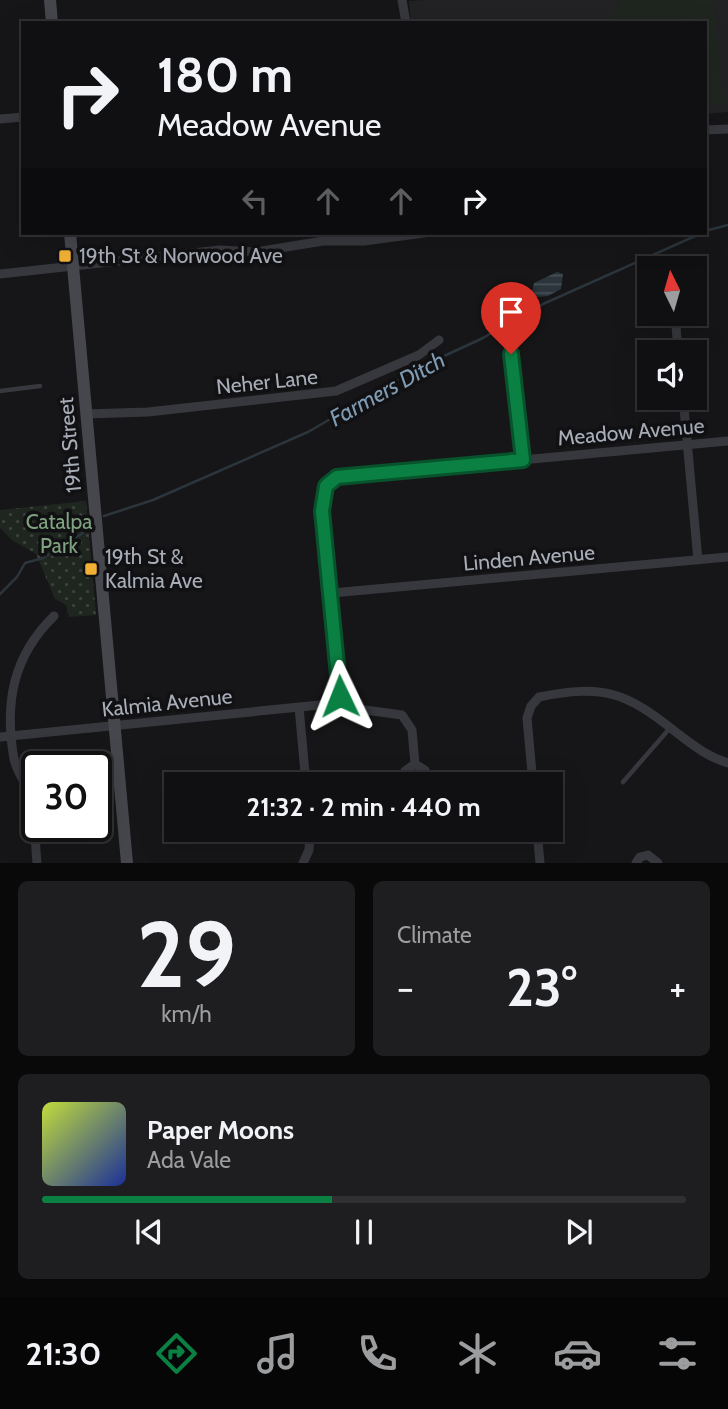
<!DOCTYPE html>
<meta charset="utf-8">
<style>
:root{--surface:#101012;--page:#1e1e20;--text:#f1f3f6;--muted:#9c9d9f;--line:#303032;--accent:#0b8043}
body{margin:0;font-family:Cabin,sans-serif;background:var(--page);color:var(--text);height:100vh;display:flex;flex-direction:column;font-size:26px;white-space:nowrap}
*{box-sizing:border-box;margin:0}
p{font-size:23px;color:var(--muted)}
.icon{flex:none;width:38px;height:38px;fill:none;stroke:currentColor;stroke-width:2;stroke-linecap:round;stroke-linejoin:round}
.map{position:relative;height:863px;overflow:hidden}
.panel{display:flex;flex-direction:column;gap:18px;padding:18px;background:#09090a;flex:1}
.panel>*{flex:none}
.top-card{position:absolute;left:21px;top:21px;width:686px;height:214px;border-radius:0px;box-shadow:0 7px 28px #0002,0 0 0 2px var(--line);background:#101012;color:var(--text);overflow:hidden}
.needle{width:46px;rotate:355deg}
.buttons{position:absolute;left:637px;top:256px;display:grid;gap:14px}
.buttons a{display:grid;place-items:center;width:70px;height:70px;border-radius:0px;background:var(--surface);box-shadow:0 7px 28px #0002,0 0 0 2px var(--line);font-size:35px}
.speed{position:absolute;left:21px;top:751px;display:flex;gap:14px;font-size:35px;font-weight:700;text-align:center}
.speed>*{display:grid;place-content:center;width:91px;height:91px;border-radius:50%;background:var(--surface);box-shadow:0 7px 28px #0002,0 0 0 2px var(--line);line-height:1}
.speed .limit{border:4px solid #111;border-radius:10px;background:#fff;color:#111}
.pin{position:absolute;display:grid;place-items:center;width:60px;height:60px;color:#fff;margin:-72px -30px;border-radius:50% 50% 50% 0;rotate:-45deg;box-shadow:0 0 7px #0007}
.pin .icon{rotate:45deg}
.me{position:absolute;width:77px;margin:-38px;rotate:358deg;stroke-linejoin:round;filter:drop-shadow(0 0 5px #0008)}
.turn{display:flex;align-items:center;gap:24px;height:147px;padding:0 21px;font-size:32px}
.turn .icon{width:91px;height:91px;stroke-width:2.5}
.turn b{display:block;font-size:49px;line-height:60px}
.lanes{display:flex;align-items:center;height:66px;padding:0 21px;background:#0003;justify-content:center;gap:35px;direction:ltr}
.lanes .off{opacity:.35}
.big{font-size:52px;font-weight:700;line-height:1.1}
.panel .widget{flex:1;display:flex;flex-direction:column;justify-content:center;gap:10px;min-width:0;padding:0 24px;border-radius:10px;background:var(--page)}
.panel .dial{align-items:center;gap:0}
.dial b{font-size:91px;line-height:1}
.song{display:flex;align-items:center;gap:21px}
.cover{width:84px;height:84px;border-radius:10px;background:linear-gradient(135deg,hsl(70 70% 55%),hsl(230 70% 35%))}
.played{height:7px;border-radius:4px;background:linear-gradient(90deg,var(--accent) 45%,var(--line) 45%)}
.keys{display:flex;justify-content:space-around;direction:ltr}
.heat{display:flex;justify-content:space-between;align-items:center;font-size:38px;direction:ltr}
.panel .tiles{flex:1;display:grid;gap:18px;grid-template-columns:1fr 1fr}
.widget:last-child{grid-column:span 2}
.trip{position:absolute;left:164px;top:772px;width:399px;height:70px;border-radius:0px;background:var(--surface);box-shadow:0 7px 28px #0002,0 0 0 2px var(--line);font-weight:700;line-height:70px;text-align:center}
.dock{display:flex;height:112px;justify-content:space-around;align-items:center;background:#060607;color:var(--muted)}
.dock .icon{width:49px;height:49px}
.dock .selected{color:var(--accent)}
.dock b{font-size:32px;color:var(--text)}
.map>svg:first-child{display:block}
</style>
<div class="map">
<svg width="728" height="863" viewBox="0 0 728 863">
<defs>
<pattern id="park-dots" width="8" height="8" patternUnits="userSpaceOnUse" patternTransform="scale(1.75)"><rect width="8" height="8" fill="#1e261f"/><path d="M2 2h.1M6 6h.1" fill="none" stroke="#3c433d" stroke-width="1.8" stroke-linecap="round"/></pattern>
<pattern id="water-rules" width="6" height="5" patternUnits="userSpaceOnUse" patternTransform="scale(1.75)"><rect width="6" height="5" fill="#2c353c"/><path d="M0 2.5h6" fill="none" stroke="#485056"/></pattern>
</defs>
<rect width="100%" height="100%" fill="#161618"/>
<!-- built -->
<path fill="#222225" d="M425,0H728V112L705,114V23H411L409,1Z"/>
<!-- grass -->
<path fill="#1e261f" d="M622,0H713L723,104L705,106V23H609Z"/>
<!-- park -->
<path fill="url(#park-dots)" d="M86,501L96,615L69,617L66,605L55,599L36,554L12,540L0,528V510Z"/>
<!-- water -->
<path fill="url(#water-rules)" d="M557,272L563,274L561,289L548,296L536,297L532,291L534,283Z"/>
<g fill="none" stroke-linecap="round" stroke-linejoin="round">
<!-- stream -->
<path stroke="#2c353c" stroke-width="2.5" d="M705,231L728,225
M104,516L153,500L308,432L420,367L481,339L543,304L702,233
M0,594L17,577L25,563L43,558L83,533"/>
<!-- lane -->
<path stroke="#37383d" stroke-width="4.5" d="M0,391L40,386
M623,782L670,728"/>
<!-- street -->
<path stroke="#37383d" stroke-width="9" d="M402,0L406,23
M0,119L23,117
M705,130L728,129
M673,268L674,263
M0,274L220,250L256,252L323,241H364L424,233
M675,313L678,352
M511,354L522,460
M683,397L698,560
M86,414L148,412L336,391L419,355L439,340
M332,593L728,557
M336,701L342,688L322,511L323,493L329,482L347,476L728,441
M336,701L350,708L402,715L412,730L415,764
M299,707L306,784
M0,737L330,704L336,701
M411,784L405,777V771L415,764L425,770L426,776L420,784
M533,784L527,718L531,706L539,697C604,684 626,692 677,733C694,746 708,757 728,763
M537,830L540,863
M37,863C35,842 35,819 31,799C27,784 17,773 14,759C4,703 13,656 54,616
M303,863L309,850L310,830
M636,863L640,857L648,855L658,863"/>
<!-- secondary -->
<path stroke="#45474d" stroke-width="12" d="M50,0L52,23
M70,233L127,863"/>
</g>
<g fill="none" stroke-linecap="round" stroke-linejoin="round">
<defs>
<path id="route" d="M340,696L322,511L326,486L337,477L523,460L511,354"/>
</defs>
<!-- route casing -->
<use href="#route" stroke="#07532c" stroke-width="18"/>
<!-- route -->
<use href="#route" stroke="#0b8043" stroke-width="12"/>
</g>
<!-- markers -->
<g fill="#f2b134" stroke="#111113" stroke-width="2.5">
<rect x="58" y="249" width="14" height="14" rx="3.5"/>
<rect x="84" y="562" width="14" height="14" rx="3.5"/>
</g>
<g text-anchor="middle" stroke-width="7" stroke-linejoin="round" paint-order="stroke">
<!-- poi labels -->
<g font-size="21" fill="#a8adb8" stroke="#111113" text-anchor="start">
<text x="79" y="263">19th St &amp; Norwood Ave</text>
<text x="105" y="564">19th St &amp;<tspan x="105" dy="24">Kalmia Ave</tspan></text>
</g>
<!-- street labels -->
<g font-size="21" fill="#a8adb8" stroke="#111113">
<text transform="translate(267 382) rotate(-6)" y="7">Neher Lane</text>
<text transform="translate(631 432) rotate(-5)" y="7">Meadow Avenue</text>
<text transform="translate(70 445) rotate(-95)" y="7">19th Street</text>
<text transform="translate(529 558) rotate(-5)" y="7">Linden Avenue</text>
<text transform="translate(167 703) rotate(-6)" y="7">Kalmia Avenue</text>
</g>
<!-- park labels -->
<g font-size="21" fill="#7fa381" stroke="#111113">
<text x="59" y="529">Catalpa<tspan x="59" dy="24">Park</tspan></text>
</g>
<!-- water labels -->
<g font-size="23" font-style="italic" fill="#7f9bb3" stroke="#111113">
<text transform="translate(387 389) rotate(-29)" y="8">Farmers Ditch</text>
</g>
</g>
</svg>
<div class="buttons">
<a><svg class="needle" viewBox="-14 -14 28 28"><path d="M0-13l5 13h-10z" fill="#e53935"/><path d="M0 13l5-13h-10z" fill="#9c9d9f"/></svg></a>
<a><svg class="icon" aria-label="sound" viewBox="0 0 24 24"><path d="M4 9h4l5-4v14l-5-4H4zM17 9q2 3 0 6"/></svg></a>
</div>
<div class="speed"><div class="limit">30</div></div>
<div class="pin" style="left:511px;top:354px;background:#d93025"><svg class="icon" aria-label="arrive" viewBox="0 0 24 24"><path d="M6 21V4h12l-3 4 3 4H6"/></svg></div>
<svg class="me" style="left:340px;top:696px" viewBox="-20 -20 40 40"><path d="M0-17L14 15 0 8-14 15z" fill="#0b8043" stroke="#fff" stroke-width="4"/></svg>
<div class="trip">21:32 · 2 min · 440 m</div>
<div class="top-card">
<div class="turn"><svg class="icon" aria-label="right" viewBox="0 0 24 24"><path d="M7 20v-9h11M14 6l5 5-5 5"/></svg><div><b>180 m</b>Meadow Avenue</div></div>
<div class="lanes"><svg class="icon off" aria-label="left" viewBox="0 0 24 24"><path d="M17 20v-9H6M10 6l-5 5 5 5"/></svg><svg class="icon off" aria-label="ahead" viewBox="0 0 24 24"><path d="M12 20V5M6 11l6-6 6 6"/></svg><svg class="icon off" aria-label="ahead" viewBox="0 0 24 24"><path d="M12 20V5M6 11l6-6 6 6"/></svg><svg class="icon" aria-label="right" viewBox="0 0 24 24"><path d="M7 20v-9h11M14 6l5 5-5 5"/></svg></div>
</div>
</div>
<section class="panel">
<div class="tiles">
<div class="widget dial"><b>29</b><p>km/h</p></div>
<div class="widget"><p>Climate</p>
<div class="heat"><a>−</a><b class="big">23°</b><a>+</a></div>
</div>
<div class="widget">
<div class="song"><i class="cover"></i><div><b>Paper Moons</b><p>Ada Vale</p></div></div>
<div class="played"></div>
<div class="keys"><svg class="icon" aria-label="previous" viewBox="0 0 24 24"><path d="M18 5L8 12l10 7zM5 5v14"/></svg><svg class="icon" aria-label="pause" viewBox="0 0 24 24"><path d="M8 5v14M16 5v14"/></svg><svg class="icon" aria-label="next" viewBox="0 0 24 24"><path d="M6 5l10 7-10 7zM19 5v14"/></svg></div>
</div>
</div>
</section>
<nav class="dock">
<b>21:30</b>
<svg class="icon selected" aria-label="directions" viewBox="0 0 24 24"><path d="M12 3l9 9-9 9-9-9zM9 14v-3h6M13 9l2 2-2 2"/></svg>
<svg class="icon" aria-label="music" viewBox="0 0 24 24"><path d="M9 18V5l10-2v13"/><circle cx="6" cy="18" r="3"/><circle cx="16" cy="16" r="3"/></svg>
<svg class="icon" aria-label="phone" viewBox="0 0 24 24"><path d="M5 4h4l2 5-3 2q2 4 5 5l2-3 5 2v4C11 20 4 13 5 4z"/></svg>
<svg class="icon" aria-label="climate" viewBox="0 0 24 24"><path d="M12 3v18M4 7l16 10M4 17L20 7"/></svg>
<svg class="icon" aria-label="car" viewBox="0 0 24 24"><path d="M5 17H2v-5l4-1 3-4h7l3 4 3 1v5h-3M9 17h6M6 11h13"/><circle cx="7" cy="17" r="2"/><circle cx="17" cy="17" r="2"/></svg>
<svg class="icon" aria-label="filters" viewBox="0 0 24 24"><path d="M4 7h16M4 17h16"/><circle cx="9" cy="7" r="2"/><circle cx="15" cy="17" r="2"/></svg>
</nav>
